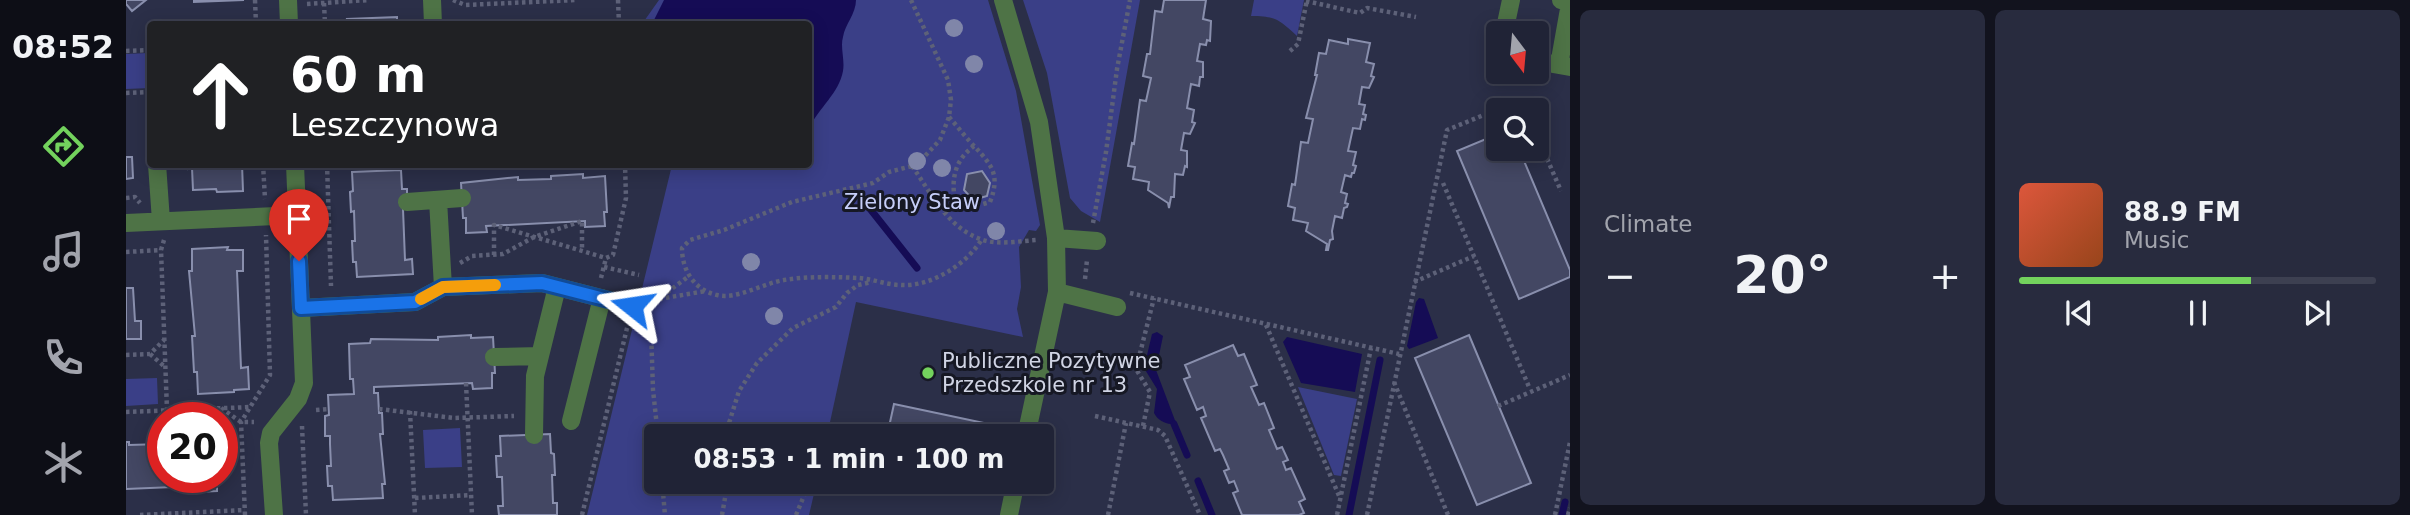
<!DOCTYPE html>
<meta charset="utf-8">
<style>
:root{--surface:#202336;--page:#282b3e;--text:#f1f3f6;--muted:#a2a4ad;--line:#3d4051;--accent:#73d25d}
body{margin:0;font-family:"DejaVu Sans",sans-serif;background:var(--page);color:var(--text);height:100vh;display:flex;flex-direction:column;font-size:26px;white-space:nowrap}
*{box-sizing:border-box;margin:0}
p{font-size:23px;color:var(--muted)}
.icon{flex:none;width:38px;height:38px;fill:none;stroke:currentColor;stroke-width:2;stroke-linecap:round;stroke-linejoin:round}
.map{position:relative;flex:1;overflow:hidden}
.drawer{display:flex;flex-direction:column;gap:10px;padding:10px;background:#12131e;width:840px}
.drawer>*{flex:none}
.hud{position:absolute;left:21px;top:21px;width:665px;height:147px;border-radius:7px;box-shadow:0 4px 18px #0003,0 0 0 2px var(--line);background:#202124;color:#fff;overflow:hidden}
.needle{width:46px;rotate:164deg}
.controls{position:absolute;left:1360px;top:21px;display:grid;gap:14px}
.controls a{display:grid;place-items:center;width:63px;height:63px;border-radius:7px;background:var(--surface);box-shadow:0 4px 18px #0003,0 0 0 2px var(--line);font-size:35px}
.speed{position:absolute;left:21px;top:402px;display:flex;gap:14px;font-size:35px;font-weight:700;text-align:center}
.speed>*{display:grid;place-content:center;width:91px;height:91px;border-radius:50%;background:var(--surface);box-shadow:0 4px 18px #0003,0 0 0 2px var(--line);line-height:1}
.speed .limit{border:10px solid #d22;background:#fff;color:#111}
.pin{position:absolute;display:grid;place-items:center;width:60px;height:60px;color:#fff;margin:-72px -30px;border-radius:50% 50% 50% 0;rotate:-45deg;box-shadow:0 0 7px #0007}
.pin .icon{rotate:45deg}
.me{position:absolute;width:77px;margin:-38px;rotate:285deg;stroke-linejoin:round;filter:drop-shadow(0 0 5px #0008)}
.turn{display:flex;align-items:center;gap:24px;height:147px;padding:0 28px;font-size:32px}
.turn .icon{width:91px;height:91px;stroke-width:2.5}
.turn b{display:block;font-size:49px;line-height:60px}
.big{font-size:52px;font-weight:700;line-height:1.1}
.drawer .tile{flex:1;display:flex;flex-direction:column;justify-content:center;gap:10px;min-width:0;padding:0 24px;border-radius:10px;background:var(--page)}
.song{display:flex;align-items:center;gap:21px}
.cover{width:84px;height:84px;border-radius:10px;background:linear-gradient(135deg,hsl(10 70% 55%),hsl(20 70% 35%))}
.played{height:7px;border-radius:4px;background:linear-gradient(90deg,var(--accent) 65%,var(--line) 65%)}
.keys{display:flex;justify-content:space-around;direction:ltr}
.heat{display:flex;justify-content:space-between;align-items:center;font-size:38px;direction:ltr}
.drawer .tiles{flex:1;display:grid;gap:10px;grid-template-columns:repeat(2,1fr)}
.trip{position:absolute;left:518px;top:424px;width:410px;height:70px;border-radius:7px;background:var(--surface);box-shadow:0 4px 18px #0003,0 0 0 2px var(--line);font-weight:700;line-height:70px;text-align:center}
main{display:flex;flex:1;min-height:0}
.menu{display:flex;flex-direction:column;width:126px;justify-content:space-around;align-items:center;background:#0d0e16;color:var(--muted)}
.menu .icon{width:49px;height:49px}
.menu .on{color:var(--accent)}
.menu b{font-size:32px;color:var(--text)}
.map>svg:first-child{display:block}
</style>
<main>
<nav class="menu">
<b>08:52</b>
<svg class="icon on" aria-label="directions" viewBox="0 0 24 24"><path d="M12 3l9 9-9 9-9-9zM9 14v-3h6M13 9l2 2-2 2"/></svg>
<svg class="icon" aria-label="music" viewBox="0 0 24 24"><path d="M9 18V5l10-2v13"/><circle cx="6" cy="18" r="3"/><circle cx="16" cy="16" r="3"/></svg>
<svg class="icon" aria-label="phone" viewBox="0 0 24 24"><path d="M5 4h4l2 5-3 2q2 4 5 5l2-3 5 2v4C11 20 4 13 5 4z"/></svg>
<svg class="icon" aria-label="climate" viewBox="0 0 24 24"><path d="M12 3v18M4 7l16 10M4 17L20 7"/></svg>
</nav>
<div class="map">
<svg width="1444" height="515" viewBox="0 0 1444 515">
<rect width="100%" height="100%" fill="#2b2f48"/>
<!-- green -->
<path fill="#3a3f87" d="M533,0H862L890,91L914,225L910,231L903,230L893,247L895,287L891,309L897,337L730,302L701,436H530V481H691L683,515H461L546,165L682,164V24H516Z
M897,0H1014L974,222L955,211L944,198L921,73Z
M1128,0H1178L1171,36C1153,20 1150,16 1125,16Z
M22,53L24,88L0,89V54Z
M31,378L32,404L0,406V379Z
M1172,387L1231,399L1215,476L1208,475Z
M334,428L336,467L299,468L297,430Z"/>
<!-- water -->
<path fill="#150c55" d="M538,0H730C730,14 719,24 717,37C714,47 719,60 717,71C713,93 693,108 683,128L682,24H526Z
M1293,298L1298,299L1312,338L1283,349L1281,346L1290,302Z
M1031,332L1037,336L1030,370L1050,423C1042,426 1032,421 1028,413L1031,389L1018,368L1026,334Z
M1161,337L1236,354L1229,392L1175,383L1157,342Z"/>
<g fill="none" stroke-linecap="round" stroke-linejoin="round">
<!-- stream -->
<path stroke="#150c55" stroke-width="7" d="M741,205L791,268
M1048,424L1061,455
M1072,481L1086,515
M1223,515L1254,360
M1436,515L1439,502"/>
</g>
<!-- building -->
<path fill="#434763" stroke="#898fad" stroke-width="2" d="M0,0H20L6,11L0,4Z
M68,0H118L68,2Z
M1038,0H1080L1077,19L1085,21L1084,41L1081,40L1080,45L1074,44L1071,61L1077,62V77H1074L1073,86L1065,84L1061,108L1068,110L1066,122L1069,123L1064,134L1058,133L1055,150L1061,151V167L1059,166L1057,175L1049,174L1048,197H1045L1043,208L1042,203L1022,190L1023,182L1007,179L1009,167L1002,166L1006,143L1008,144L1014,100L1020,101L1025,78L1017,76L1021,54H1024L1029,11L1036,12Z
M271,17V24H222L221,19Z
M1222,39L1244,43L1240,62L1248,64L1245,76L1248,77L1243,88L1236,87L1233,104L1239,105L1237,114L1240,115L1239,120L1236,119L1234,129L1227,128L1222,151L1230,152L1227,165L1230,166L1228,173H1226L1225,177L1219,175L1215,192L1221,194L1219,203L1222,204L1221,207L1218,208L1216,218L1209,216L1206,231L1207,239L1204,240L1202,250H1200L1201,244L1180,231L1182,223L1167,220L1169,208L1162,206L1166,184L1169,185L1175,142L1182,143L1187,119L1180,118L1191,75H1189L1193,53L1200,54L1203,40L1222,44Z
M1372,134V149H1393L1444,270V277L1393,299L1331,151Z
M0,157H6L7,178L0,179Z
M62,164H116L117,191L91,192L90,189L67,190L66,168L62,169Z
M275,170L276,189H281V202L277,209L279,260L286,259L287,274L231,277L230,262H227L226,241H229L228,211L225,212L224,192L227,191L226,172Z
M856,171L864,183L861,196L847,200L838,190L841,174Z
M457,174V178L479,176L481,212H478L479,226L459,227V221L360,226L361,232L340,233V218H337L335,183L392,177V180L425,179V176Z
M102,247L101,250H117V271H111L115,368L122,367L123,389L108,390V392L72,394L71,372H68L66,336H69L63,271H66V249Z
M0,288H7L9,321H15V339H0Z
M345,335V338L367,337L369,373H366V388L347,389L346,383L248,387V393H252L253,413H256L257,434H254L259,484H256L257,498L207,500L206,486H202L201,466H205L204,444V436H199V416L203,415L202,395L228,394L227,379H224L223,344L244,343L245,339L312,340V337Z
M1343,335L1405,483L1351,505L1289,358Z
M1107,345L1112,356L1118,354L1131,385L1125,387L1133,405L1138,403L1148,428L1143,430L1151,449L1156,447L1162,460L1157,462L1160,470L1165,468L1179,499L1173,502L1178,513L1173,515H1116L1107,493L1112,491L1108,481L1103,483L1098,471L1103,469L1097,455L1094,449L1089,451L1075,418L1080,416L1077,407L1071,410L1058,379L1064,377L1059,365Z
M768,404L858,423L855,436H761Z
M424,434L425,453L428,454L429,475H426L427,503H431V515H373L372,506H377L376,477H371L370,456H375L374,436Z
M35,440H37V478H91V491L71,492V486L0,489V442H3V445L36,444Z
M794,481H846L844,492L806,484L805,490L797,488L798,482Z"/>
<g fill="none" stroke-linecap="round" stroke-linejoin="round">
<!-- path -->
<path stroke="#5d6178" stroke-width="4.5" stroke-dasharray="3.5 3.5" stroke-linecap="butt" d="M129,0L130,24
M327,0L339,5L451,0
M492,0L493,24
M785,0L822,80L825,100L823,117L814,140L798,157L786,166L763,172L747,183L666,202L598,230L564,240L556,248C556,270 568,290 591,295C610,300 638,283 658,280C682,276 710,277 733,278C747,279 761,285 775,285C805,287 841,264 856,239
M1180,1L1234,13L1241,8L1290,17
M198,3L199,24
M181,4L243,0
M0,51L24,50
M1164,51L1172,44L1181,0
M0,93L24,92
M823,117C832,127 840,138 849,147C867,166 874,176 864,202L854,205L829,201C825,178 829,160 848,146
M1410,133L1435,191
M137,164L139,199
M201,164L205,286
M786,166C806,194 821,228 857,240C873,245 894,241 911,240
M1317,183L1403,387
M0,198L9,197L14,203
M819,213L829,201
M967,223L980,152L991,69L1004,0
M38,240L35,250L41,410
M0,252L35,250
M368,255V225L480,258L487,255L500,198L499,164
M334,263L346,256L377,254L408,237L456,221V251
M478,267L513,275
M475,278L480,258
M959,279L961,260
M1288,282L1348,256
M1004,293L1273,354
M533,299L580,291
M524,305L563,276
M522,318L525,329L527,390L532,436
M1140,325L1214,498
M24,354L39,367
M0,355L24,354L38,340
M1268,382L1322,515
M340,383L346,515
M1372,406L1444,375
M95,408L115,422H128
M253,409L328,418L388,416
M190,410L203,409
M284,411L289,515
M0,412L125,407
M969,416L1032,430L1039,436L1074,515
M176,426L180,515
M1017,426L1024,392L1010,369L1028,298
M599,436L613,391L631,363L667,328L710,307L721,293L732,285L746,282
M698,436V434
M536,481L539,515
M651,481L678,493
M536,484L549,485L555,481
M289,498L345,495
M14,515L119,510
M119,515L115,422L144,375L140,235
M456,515L502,324
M596,515L602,481
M670,515L684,481
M982,515L1000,423
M1211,515L1245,348
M1241,515L1321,130L1380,106L1396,110
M1429,515L1444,442
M1442,515L1444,508"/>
<!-- minor -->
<path stroke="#4e7346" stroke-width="18" d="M162,0L163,24
M306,0L307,24
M877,0L913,122L930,238L931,292L900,436
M1378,33L1385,0
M1410,61L1444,67
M1433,65L1443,9L1441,1L1435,0
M31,164L35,221
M312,200L317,287
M281,202L336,198
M0,223L171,215
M930,238L971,241
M931,292L991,307
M175,308L289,302L317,287L416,283L506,306
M368,357L414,356
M445,421L476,298
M408,435L409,376L431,287
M148,515L143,443L145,433L172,399L178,383L169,164
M883,515L890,481"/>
</g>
<!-- trees -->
<g fill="#8086a9">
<circle cx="828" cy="28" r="9"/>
<circle cx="848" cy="64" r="9"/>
<circle cx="791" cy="161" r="9"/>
<circle cx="816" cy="168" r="9"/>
<circle cx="870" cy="231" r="9"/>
<circle cx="625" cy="262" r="9"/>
<circle cx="648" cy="316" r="9"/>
</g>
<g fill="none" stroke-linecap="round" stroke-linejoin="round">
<defs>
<path id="route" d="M173,261L175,308L289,302L317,287L416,283L506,306"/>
</defs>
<!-- route casing -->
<use href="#route" stroke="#114b97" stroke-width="18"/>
<!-- route -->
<use href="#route" stroke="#1a73e8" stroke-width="12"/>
<!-- slow -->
<path stroke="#f59e0b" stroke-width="12" d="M295,299L317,287L369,285"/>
</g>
<!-- markers -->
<circle fill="#73d25d" stroke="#161824" stroke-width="2.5" cx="802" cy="373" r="7"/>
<g text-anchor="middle" stroke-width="6" stroke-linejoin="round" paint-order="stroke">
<!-- park labels -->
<g font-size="21" fill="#c6cef9" stroke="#161824">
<text x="786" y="209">Zielony Staw</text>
</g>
<!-- poi labels -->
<g font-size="21" fill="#d0d4e4" stroke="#161824" text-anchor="start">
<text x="816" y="368">Publiczne Pozytywne<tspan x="816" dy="24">Przedszkole nr 13</tspan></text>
</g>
</g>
</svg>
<div class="controls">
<a><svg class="needle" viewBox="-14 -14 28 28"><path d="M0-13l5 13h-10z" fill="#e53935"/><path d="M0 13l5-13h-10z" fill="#a2a4ad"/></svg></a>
<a><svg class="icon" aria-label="search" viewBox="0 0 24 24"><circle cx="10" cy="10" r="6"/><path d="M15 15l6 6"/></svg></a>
</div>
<div class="speed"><div class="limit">20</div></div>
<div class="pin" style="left:173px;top:261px;background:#d93025"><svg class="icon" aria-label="arrive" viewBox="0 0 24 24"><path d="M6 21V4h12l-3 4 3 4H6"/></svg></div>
<svg class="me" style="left:506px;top:306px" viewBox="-20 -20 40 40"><path d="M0-17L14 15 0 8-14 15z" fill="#1a73e8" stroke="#fff" stroke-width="4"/></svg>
<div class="trip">08:53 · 1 min · 100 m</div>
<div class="hud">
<div class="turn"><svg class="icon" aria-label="ahead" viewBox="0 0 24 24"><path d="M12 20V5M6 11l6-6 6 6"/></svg><div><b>60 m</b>Leszczynowa</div></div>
</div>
</div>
<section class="drawer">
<div class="tiles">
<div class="tile"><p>Climate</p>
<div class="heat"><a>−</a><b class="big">20°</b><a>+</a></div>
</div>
<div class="tile">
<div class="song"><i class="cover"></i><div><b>88.9 FM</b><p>Music</p></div></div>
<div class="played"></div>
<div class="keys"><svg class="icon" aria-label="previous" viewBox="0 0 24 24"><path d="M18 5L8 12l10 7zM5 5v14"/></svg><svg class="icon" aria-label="pause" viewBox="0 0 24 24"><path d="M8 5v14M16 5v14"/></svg><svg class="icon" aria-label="next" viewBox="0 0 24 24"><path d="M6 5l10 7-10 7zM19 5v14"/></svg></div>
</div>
</div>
</section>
</main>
